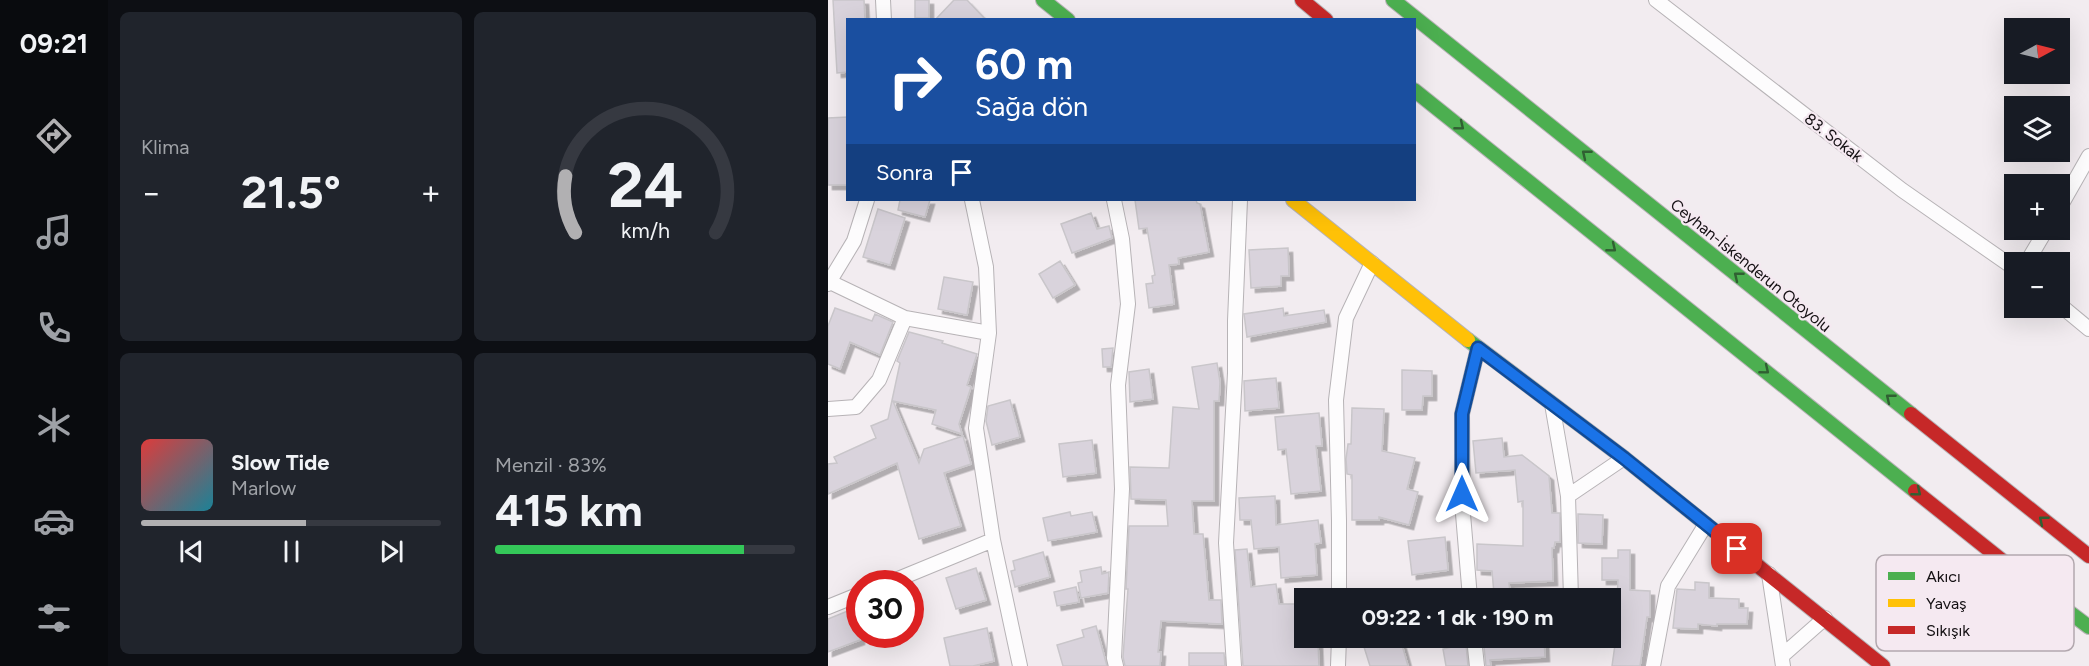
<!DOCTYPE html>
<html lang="tr">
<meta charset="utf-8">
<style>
:root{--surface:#171b24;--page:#20242c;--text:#f1f3f6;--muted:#9ea1a6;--line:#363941;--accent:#b1b0b2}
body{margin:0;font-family:Figtree,sans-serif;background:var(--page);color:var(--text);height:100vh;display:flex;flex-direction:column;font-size:22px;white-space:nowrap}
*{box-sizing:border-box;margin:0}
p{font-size:20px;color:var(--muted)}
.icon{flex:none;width:33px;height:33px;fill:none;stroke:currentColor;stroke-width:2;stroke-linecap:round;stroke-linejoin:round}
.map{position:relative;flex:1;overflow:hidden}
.side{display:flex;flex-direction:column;gap:12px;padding:12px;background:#0d0f14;width:720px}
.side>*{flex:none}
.banner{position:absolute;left:18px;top:18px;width:570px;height:183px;border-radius:0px;box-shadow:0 6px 24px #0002;background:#1a4fa0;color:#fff;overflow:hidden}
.needle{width:39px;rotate:83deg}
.tools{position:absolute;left:1176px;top:18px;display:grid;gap:12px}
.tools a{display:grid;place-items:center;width:66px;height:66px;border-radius:0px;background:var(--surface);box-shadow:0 6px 24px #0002;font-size:30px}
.speed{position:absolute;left:18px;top:570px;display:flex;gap:12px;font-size:30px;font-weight:700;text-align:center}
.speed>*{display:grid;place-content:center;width:78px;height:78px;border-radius:50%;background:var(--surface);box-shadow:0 6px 24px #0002;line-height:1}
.speed .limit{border:9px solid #d22;background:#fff;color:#111}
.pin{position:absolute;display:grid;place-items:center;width:51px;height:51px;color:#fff;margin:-26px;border-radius:12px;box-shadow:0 3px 9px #0006}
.me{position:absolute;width:66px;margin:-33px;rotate:0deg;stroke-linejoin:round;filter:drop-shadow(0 0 4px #0008)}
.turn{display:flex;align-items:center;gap:21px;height:126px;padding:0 30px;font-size:27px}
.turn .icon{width:78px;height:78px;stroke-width:2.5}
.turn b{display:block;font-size:42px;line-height:51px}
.then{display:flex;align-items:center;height:57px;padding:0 30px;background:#0003;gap:12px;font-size:22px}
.big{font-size:45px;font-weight:700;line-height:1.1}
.side .widget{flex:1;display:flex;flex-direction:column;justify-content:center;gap:9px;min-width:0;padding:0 21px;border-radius:9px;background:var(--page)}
.side .dial{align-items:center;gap:0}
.dial svg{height:156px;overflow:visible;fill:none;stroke:var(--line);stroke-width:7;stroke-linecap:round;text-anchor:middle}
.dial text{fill:var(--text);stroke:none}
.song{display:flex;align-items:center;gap:18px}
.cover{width:72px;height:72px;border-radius:9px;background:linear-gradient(135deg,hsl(0 70% 55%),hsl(190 70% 35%))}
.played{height:6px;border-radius:3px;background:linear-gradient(90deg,var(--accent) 55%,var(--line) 55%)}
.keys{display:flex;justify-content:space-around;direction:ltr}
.heat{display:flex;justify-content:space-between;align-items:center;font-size:33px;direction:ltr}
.charge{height:9px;border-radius:4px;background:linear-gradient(90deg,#34c759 83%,var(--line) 0)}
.side .tiles{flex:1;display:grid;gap:12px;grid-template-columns:repeat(2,1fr)}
.trip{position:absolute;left:466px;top:588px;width:327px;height:60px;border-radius:0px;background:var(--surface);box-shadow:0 6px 24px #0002;font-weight:700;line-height:60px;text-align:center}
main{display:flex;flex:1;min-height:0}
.tabs{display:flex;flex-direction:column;width:108px;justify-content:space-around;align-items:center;background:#090b0e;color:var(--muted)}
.tabs .icon{width:42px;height:42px}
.tabs .selected{color:var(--accent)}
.tabs b{font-size:27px;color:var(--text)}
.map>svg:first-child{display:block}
</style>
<main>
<nav class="tabs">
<b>09:21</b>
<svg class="icon selected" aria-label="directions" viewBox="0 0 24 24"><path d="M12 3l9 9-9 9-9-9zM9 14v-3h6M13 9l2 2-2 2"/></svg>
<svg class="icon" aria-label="music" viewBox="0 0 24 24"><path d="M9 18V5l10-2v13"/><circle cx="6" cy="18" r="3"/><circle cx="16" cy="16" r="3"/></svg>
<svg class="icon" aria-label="phone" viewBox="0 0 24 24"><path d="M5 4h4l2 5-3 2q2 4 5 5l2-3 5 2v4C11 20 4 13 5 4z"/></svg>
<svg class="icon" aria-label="climate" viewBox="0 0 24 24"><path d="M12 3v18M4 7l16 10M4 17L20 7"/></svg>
<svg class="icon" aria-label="car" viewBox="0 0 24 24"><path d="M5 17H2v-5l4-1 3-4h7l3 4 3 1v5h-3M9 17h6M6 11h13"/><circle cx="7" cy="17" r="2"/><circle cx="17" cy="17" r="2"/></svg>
<svg class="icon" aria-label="filters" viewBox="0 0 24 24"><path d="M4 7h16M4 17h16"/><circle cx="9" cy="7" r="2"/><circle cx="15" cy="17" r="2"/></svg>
</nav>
<section class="side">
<div class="tiles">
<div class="widget"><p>Klima</p>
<div class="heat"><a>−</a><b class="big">21.5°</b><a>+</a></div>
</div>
<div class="widget dial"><svg viewBox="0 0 100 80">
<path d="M14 69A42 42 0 1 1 86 69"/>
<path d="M14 69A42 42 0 0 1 9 40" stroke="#b1b0b2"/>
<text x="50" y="56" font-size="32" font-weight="700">24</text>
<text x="50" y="72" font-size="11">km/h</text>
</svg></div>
<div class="widget">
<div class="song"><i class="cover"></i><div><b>Slow Tide</b><p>Marlow</p></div></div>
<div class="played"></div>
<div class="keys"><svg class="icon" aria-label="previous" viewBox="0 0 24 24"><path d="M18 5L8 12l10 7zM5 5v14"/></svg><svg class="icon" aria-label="pause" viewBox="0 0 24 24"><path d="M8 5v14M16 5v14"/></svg><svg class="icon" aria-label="next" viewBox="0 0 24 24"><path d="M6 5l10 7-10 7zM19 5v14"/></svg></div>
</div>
<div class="widget"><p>Menzil · 83%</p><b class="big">415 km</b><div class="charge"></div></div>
</div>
</section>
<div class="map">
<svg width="1261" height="666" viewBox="0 0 1261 666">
<defs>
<filter id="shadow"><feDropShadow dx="4.5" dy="4.5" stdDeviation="0" flood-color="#0004"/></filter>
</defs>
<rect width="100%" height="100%" fill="#f2ecf0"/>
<!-- building -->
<path fill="#d9d3dc" stroke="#c9c6ca" stroke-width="1.5" filter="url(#shadow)" d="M5,0H36L37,20H20V72L9,73Z
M87,0H101V18H87Z
M126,0H139L158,20H107Z
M20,117V185H0V118Z
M72,200H102L97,217L70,210Z
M307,200H368L369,203L372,204L381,252L350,258L351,264L341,265L346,304L321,308L318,284L325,283L324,276L327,275L319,228L311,229Z
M50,209L77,218L62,265L35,257Z
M263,213L269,229L281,226L284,238L244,253L233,224Z
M460,248L461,276H453V286L423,288L421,250Z
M232,261L247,285L225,298L211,274Z
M116,277L145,282L139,315L110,309Z
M7,308L44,321L47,314L65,322L52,355L22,342L12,369L0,364V326Z
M455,308L456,316L496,310L498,322L419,337L416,314Z
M81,332L115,341L114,343L149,354L139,385L143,387L131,424L134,434L104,424L108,410L65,401L91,463L96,449L135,436L143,464L116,473L133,526L91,539L69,463L0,494V464L9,463L6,457L48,438L43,426L60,419L72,363L69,361Z
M285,348L283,367H275L274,349Z
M389,363L392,382L391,401H386V501H364L366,534H375L381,600H393L394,624L333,621L330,652H333L332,666H297L295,657L300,589H298L301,526H340L338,500L303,499L302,467L341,468L345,407L371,409L364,367Z
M321,369L325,399L302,402L301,372Z
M574,370L604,371V396H595L594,410H574Z
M448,378L451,408L417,411L416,381Z
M182,400L192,437L164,445L158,421L160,406Z
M524,408L556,409L554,451L587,458L579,489L590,492L581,525L551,517V520H524V475L519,474L518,459L520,444H523Z
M491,413L494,446H488L493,491L463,494L458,449L450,450L447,417Z
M674,438L676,457L694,455L721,476L724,513H732V542H727L726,548H724L725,581L681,583L682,593L666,594L664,571L649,570V544L695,546V501L690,502L687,470L648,473L645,441Z
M264,440L268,473L235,477L231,444Z
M447,496L448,525L490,520L493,543L487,544L489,575L453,578L451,547L426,549L423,520H412L411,498Z
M242,512L243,516L264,512L269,532L220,541L215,518Z
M750,514L775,515L774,544L750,543Z
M617,537L620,570L584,575L580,541Z
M419,549L423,587L448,584L451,604H477V638H484V643H490L491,666H415L407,550Z
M790,550H802V590L822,591V617H819L812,666H784L791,616H788L790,580H774V558H790Z
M215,552L222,577L187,587L183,571L187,570L185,561Z
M273,567L274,574L281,572L280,593L253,598L250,583L254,582L252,571Z
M148,568L158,600L128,609L118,578Z
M867,582L881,583V598L911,599V608H920L919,624H889V626L870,624V629L845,628L849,589L867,590Z
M248,587L251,602L229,606L226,592Z
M27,608L32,619V640L0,652V619Z
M268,626L279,666H235L229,645L256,637L254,630Z
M159,628L166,661L145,666H122L116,638Z
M567,638H572L580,666H542L536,647Z
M655,638H664L665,640L716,638L717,657L662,660L663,666H658Z
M638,644L640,666H618L615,649Z
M361,653H396L397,666H361Z"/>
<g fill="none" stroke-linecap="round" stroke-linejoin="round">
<defs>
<path id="street" d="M55,0L56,20
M828,0L1074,190L1186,268
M144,200L158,267L161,333L148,428L165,540L192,666
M286,200L294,239L300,304L290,385L294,489L286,658L288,666
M1232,207L1261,156
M1199,262L1218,230
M0,281L77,318
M0,284L26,241L39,200
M1232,305L1261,329
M724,404L740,496L743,598
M0,409L28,407L51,380L77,318L161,333
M740,496L796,458
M941,574L955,666
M58,584L165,540
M511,598V521L508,400L518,318L544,263
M642,598L635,514L634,414L650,348
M0,607L32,594
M646,638L649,666
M955,655L997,618
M406,666L398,543L407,373V321L412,200
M510,666L511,638
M825,666L840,586L878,524"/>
<path id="fast" d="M215,0L240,20
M565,0L1083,414
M586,90L1087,491
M640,340L796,458L925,562
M1196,578L1261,627"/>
<path id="slow" d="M465,200L640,340"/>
<path id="jam" d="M474,0L498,20
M1083,414L1261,556
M1087,491L1196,578
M925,562L1055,666"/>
</defs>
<!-- street casing -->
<use href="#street" stroke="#b7b3b6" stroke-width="16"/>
<!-- fast casing -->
<use href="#fast" stroke="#b7b3b6" stroke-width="16"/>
<!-- slow casing -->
<use href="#slow" stroke="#b7b3b6" stroke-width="16"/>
<!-- jam casing -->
<use href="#jam" stroke="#b7b3b6" stroke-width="16"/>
<!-- street -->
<use href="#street" stroke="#fdfcfd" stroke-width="14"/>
<!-- fast -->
<use href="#fast" stroke="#4caf50" stroke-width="14"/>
<!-- slow -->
<use href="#slow" stroke="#ffc107" stroke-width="14"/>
<!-- jam -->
<use href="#jam" stroke="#c62828" stroke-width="14"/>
</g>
<!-- one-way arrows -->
<defs><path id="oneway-chevron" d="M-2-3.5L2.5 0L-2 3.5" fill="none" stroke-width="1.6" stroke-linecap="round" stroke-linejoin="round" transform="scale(1.5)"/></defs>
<g stroke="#306032">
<use href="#oneway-chevron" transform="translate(632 126) rotate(39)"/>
<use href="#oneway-chevron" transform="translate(758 154) rotate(-141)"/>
<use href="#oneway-chevron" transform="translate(784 248) rotate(39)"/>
<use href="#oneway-chevron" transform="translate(910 276) rotate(-141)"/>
<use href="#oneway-chevron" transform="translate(937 370) rotate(39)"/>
<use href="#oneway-chevron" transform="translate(1062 398) rotate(-141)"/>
<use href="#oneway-chevron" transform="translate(1089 492) rotate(39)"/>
<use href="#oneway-chevron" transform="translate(1215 520) rotate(-141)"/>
</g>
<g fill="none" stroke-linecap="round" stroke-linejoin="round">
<defs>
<path id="route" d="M634,494V414L650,348L796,458L909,549"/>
</defs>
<!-- route casing -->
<use href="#route" stroke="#114b97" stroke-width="15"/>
<!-- route -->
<use href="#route" stroke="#1a73e8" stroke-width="10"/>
</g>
<g text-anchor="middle" stroke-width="4.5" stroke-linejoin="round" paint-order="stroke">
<!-- street labels -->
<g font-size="16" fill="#141013" stroke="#f5e9f1">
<text transform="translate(1006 137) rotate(38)" y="6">83. Sokak</text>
<text transform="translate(923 265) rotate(39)" y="6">Ceyhan-İskenderun Otoyolu</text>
</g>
</g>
<!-- legend -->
<rect x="1048" y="555" width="198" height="96" rx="9" fill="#f5e9f1" stroke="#b2a8ae" stroke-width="1.5"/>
<rect x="1060" y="572" width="27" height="8" fill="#4caf50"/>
<rect x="1060" y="599" width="27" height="8" fill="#ffc107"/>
<rect x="1060" y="626" width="27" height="8" fill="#c62828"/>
<g font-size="16" fill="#141013">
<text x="1098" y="582">Akıcı</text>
<text x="1098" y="609">Yavaş</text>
<text x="1098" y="636">Sıkışık</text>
</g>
</svg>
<div class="tools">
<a><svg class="needle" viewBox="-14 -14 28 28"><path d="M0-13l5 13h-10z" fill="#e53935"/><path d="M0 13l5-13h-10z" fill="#9ea1a6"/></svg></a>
<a><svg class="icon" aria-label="layers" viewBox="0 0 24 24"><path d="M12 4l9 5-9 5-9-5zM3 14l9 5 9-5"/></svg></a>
<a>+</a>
<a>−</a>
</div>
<div class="speed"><div class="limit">30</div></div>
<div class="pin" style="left:909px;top:549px;background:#d93025"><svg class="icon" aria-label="arrive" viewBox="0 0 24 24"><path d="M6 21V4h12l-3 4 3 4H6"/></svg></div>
<svg class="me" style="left:634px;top:494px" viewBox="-20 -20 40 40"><path d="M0-17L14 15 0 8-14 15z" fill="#1a73e8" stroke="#fff" stroke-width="4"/></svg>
<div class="trip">09:22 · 1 dk · 190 m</div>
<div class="banner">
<div class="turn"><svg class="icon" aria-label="right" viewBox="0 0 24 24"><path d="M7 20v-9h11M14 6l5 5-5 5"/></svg><div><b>60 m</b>Sağa dön</div></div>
<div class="then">Sonra<svg class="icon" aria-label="arrive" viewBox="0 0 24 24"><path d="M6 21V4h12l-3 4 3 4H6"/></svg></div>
</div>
</div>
</main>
